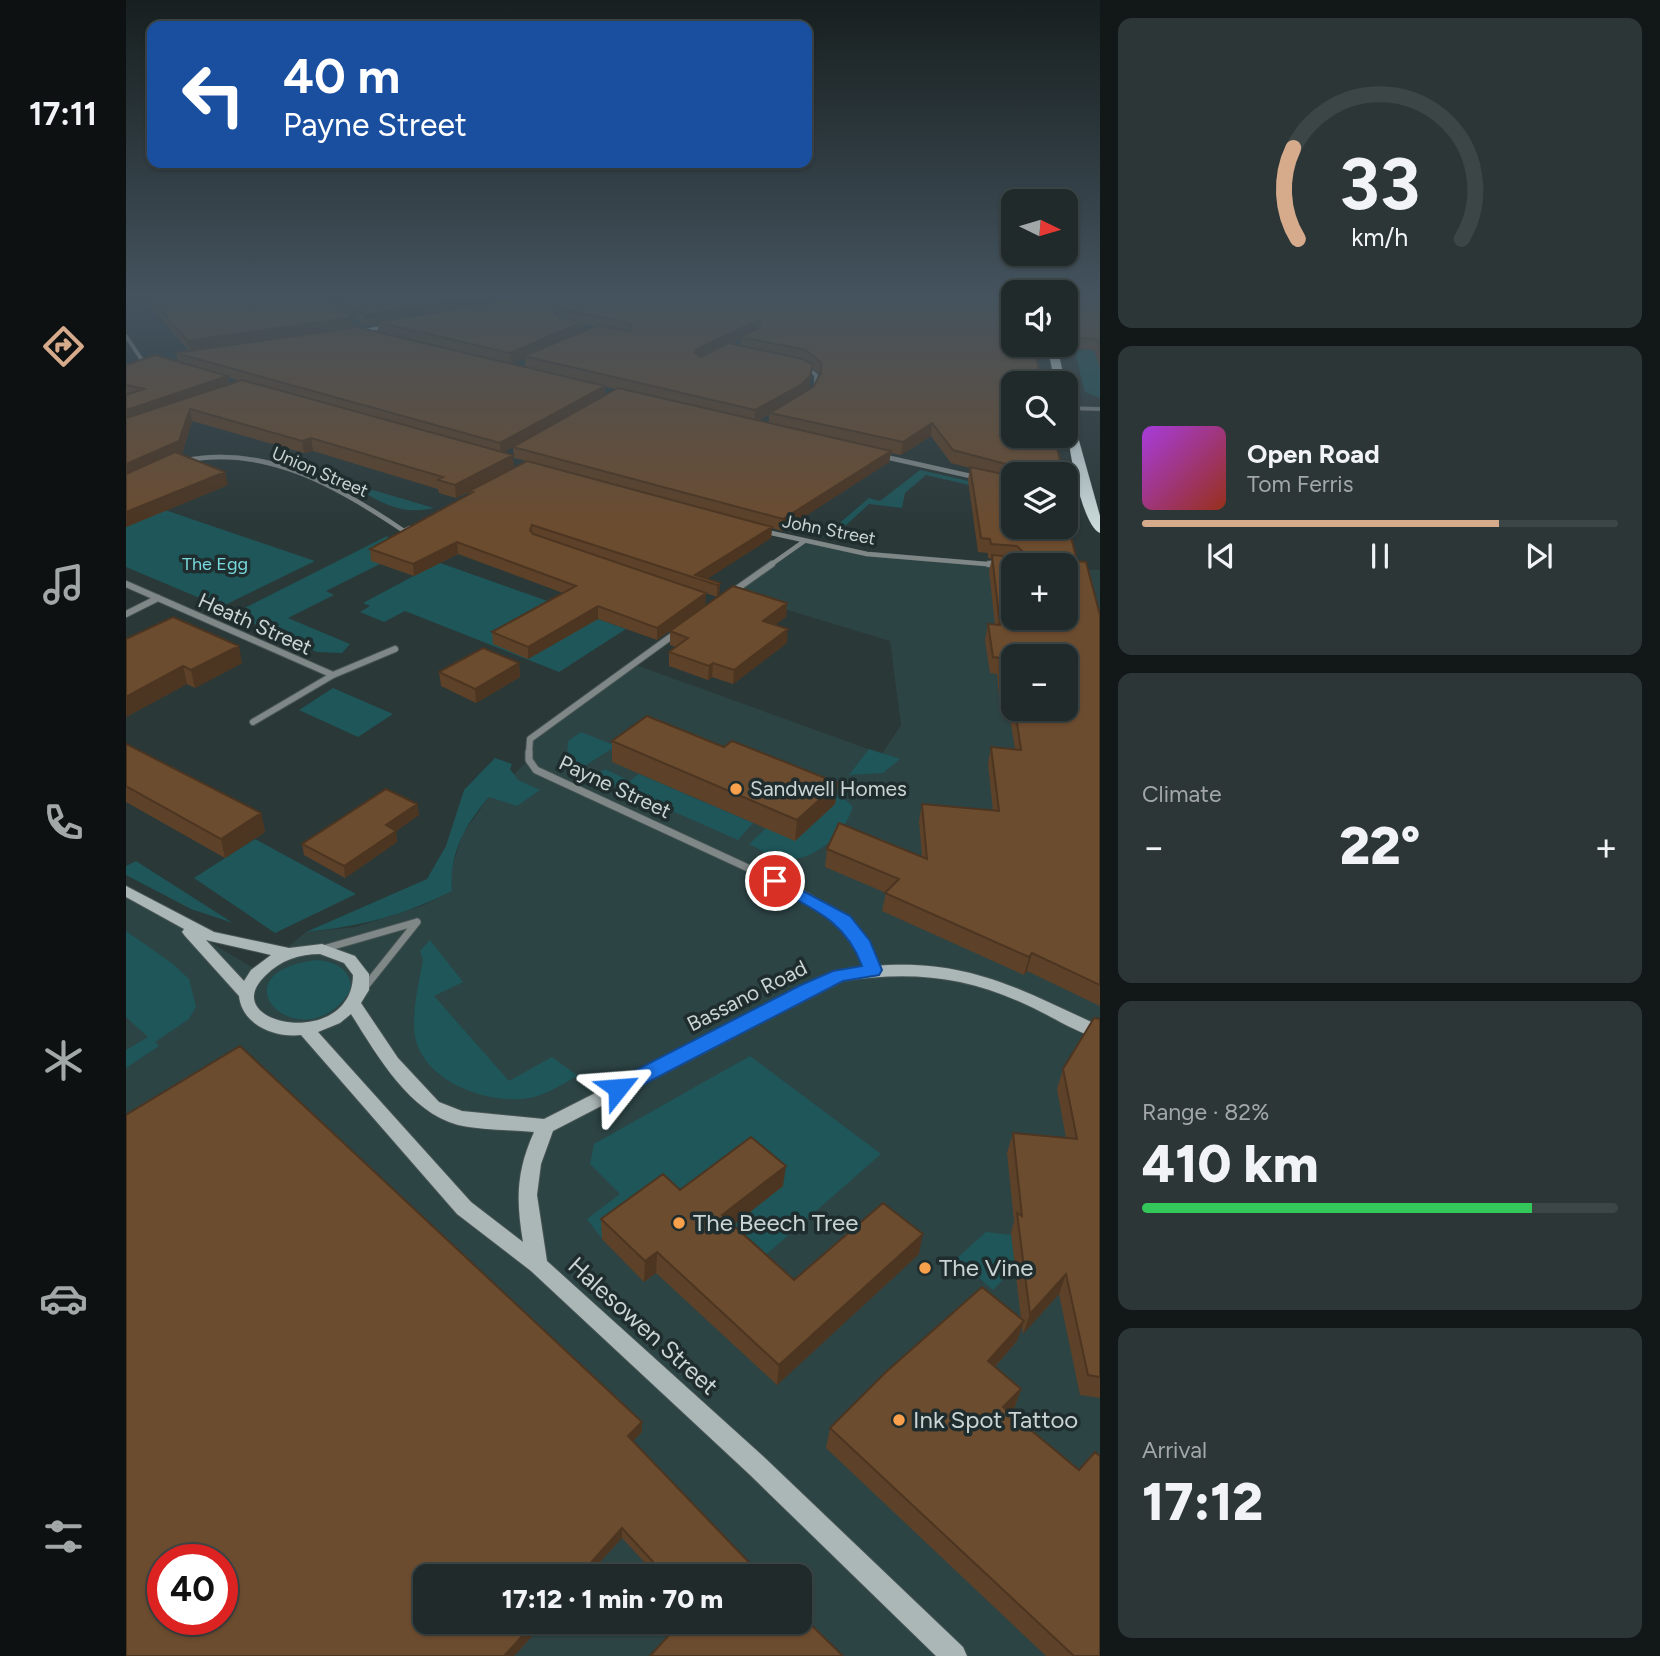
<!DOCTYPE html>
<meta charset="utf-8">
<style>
:root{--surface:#202a2a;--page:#2d3636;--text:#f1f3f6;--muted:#a2a7a8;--line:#3d4647;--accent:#d6ab8b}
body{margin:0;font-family:Figtree,sans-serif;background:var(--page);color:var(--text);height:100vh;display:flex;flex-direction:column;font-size:26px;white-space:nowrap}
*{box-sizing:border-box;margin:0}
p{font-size:23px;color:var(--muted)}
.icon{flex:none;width:38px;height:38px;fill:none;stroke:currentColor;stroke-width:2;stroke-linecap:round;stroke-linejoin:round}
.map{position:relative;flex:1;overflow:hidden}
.sheet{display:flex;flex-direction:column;gap:18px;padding:18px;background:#121717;width:560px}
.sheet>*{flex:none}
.hud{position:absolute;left:21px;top:21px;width:665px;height:147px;border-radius:14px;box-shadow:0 2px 5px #0004,0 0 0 2px var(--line);background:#1a4fa0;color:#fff;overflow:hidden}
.needle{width:46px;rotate:95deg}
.fabs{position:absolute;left:875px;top:189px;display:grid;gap:14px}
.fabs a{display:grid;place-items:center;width:77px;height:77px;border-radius:14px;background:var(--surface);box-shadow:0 2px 5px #0004,0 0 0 2px var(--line);font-size:35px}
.speed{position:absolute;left:21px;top:1544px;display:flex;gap:14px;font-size:35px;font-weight:700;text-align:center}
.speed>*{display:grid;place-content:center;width:91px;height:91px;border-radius:50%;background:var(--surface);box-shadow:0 2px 5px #0004,0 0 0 2px var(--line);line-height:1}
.speed .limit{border:10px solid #d22;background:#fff;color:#111}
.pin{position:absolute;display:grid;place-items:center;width:60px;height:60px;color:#fff;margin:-30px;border:4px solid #fff;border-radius:50%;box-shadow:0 2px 7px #0007}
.me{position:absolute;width:77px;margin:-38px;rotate:62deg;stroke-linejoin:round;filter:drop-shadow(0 0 5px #0008)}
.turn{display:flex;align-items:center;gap:24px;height:147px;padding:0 21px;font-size:32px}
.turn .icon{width:91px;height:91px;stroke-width:2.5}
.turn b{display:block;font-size:49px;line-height:60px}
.big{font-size:52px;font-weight:800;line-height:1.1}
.sheet .widget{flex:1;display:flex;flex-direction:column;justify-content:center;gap:10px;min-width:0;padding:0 24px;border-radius:14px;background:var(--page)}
.sheet .dial{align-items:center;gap:0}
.dial svg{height:182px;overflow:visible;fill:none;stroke:var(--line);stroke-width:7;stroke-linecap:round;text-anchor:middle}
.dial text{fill:var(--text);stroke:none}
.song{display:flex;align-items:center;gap:21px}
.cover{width:84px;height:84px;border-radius:10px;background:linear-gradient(135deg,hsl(280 70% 55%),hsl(10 70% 35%))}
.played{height:7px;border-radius:4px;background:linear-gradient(90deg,var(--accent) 75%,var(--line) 75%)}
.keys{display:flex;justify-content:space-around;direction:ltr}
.heat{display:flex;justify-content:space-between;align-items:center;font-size:38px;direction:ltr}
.charge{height:10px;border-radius:5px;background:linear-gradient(90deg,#34c759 82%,var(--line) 0)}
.trip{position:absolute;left:287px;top:1564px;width:399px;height:70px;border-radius:14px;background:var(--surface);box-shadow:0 2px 5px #0004,0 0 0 2px var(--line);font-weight:800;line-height:70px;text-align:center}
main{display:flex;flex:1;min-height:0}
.tabs{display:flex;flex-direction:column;width:126px;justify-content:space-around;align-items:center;background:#0d1111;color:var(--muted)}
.tabs .icon{width:49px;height:49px}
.tabs .selected{color:var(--accent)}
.tabs b{font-size:32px;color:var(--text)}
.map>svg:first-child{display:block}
</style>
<main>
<nav class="tabs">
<b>17:11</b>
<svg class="icon selected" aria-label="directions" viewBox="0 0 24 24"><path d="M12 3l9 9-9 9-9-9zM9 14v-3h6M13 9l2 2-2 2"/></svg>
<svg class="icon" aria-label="music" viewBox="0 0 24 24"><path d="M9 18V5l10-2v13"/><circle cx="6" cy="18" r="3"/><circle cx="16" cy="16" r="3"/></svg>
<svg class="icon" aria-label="phone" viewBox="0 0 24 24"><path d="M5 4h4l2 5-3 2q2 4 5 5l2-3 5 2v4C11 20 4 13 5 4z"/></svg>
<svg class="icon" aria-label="climate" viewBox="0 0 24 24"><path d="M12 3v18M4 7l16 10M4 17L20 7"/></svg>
<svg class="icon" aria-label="car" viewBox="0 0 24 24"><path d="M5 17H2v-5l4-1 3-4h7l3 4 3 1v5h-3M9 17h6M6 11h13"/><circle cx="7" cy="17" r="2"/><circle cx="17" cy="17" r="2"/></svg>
<svg class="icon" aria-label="filters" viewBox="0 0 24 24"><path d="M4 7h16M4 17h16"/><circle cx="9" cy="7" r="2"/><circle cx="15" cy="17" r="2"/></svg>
</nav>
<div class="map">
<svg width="974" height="1656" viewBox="0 0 974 1656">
<rect width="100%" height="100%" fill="#2a3838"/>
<!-- built -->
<path fill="#2d4445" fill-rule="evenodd" d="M677,542L741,554L887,566V618H940V570H974V1656H0V891L132,971L180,932L230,927L296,906L326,891L325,871L336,835L363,797L403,760L404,739L507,664L756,754L775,725L764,641L605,593ZM887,656H940V709H887ZM37,1559H96V1619H37ZM299,1577H674V1622H299Z"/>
<!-- green -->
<path fill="#1e5659" d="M948,349L974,351V398L959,392Z
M794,470L887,491L861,489L800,475L779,493L776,508L743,504L705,539L697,537L743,498L754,501Z
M223,483L308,508C273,516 252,501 223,483Z
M39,510L189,561L95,607L0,567V527Z
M261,536L269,547L500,629L433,672L279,611L258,622L234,612L244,606L237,603L297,571L264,559L200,591L208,595L162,618L224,644L216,653L191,652L107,614Z
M207,688L267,714L232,737L173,710Z
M455,732L490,746L454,769L441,759L442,741Z
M743,749L774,759L757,773L723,775Z
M369,758L386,764L384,769L392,780L414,790L391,806L363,797C339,825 323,853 326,891C276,916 236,926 180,932L301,879L320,846L338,790Z
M639,766L718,798L727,807C718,834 690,860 660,860C648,860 634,849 623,844L639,829Z
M479,769L504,781L513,774L627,823L612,840L467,776Z
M129,839L230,894L149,933L68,878Z
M10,861L107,923L65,909L0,875V866Z
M0,931L47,964L63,979L70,1007L63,1019L29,1042L33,1046L0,1068V1050L22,1037L0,1017Z
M304,940L337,982L308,996L383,1081L426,1057L452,1076C438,1083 423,1093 408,1097C367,1107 302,1084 290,1041C284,1018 293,983 297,960L294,951Z
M191,960C210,962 225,969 225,990C177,1066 82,973 191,960Z
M624,1056L755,1154L627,1266L536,1195L476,1239L461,1219L494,1194L464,1164L468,1144Z
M860,1232L961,1244L889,1267L867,1290L831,1258Z"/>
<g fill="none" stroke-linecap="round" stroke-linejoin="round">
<defs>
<path id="street-far3" d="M0,336L18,363
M679,366L690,375V387
M940,408L974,409"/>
<path id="street-far2" d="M755,456L849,477
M57,461C138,443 213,487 278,531L284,528
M940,494L961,496
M636,531L741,554L884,566
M643,566L677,542"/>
<path id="street-far1" d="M863,564L887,566
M0,584L207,675
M605,593L646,564
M0,614L32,598
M127,722L207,675L269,649
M403,753L404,739L550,633"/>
<path id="street" d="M403,752V760L410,770L674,892L718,920L735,941L747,970
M197,949L291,922
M239,987L291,922"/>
<path id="secondary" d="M269,323L271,326L223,335L219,333Z
M0,886L88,932L163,948L196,944L229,956L243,974V990L235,1003L272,1058L313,1102L336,1111L418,1119L708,972C725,967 744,966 762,965C847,961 900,992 974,1026V1039C949,1032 925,1016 901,1005C839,976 785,971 717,981L427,1131L415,1164L411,1195L421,1261L639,1458L837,1647L841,1656H810L623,1474L405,1271L331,1214L175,1035C149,1038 116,1025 113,996L59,936L56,932L58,929L0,897ZM80,940L84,941L145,955L125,970L118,981ZM194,954L218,963L227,975C226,1051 87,1025 140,975C155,960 173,954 194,954ZM225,1014C251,1055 283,1112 332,1125C356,1130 384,1130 408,1132C390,1172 390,1200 397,1242L345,1202L192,1032L214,1023Z"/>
<path id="primary" d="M921,345H931L939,383H929Z
M940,409L945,412L974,516V533C954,525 939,430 940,409Z"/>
</defs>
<!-- street-far3 casing -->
<use href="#street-far3" stroke="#475454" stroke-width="4.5"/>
<!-- street-far2 casing -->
<use href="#street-far2" stroke="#475454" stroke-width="5"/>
<!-- street-far1 casing -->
<use href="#street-far1" stroke="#475454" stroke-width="8"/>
<!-- street casing -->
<use href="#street" stroke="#475454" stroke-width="9"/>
<!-- secondary casing -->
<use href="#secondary" stroke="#475454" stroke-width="2"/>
<!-- primary casing -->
<use href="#primary" stroke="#475454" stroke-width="1"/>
<!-- street-far3 -->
<use href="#street-far3" stroke="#808787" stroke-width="3.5"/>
<!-- street-far2 -->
<use href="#street-far2" stroke="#808787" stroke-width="4.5"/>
<!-- street-far1 -->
<use href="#street-far1" stroke="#808787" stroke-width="6"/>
<!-- street -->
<use href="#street" stroke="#808787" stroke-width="7"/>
<!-- secondary -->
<use href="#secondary" fill="#abb6b6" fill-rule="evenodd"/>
<!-- primary -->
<use href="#primary" fill="#cbdada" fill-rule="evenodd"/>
</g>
<!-- wall -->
<path fill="#5d4128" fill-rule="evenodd" d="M15,296H887V345H920L919,347H907L936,469L935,474H887V527L951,561L974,615V1006L901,971L898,975L756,911L760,893L699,867L701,849L796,857L793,821L796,804L867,811L862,764L865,747L889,749L881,699L873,698L871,674L864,673L859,640L862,624L869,625L863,570L866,559L862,558V553L852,552L842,480L844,468L825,463L805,436L775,455L765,453L763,462L656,531L646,528L645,538L581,579L594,583L593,595L591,597L580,593L579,605L531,640L472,619L402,659L367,644L366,632L437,593L332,554L288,576L245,561L244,549L343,494V492L330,498L313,493L312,489L187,451L178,453L66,421L56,454H54L102,485L0,527V365L52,362L50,353L63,351ZM208,303L240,326L252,324V332L228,327ZM457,324L469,327L457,332ZM615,339L614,346L605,344ZM399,358V367L386,364ZM686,368L694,374L687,387L680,391L683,388ZM102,377L113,381L103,384ZM479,387L490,389L479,396ZM643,414V423L632,421ZM387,447L388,458L400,461L388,468L378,452ZM887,656L940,709H887Z
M940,296H974V368L968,350L934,348L932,345H940Z
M661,603L660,617L649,625L661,643L607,684L586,677L582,680L543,666V652L550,647L544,645V631Z
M0,639L116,663L69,688L61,684L0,717Z
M393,663L394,677L350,703L315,686L313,672Z
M486,741L598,747L712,783L709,804L669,841L486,762Z
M0,744L135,813L139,832L99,858L0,802Z
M291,804L293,815L270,831L271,842L219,878L178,855L176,844Z
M974,1019V1398L954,1395L933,1294L897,1334L896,1326L891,1341L869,1367L895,1389L888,1409L884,1413L953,1470L973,1455L974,1453V1656H920L700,1448L704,1428L895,1319L885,1233L888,1221L881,1153L887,1133L940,1138L931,1089L937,1069Z
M657,1186L607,1225L668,1280L793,1254L651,1385L530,1273L518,1282L476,1239L475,1219L554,1190Z
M516,1432L507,1441L637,1577H532L496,1538L388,1656H0Z"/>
<!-- shaded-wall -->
<path fill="#4c3521" d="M350,296H412L251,322L252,324L240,326L239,315Z
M227,317L228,328L64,353L62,341Z
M633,320L632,331L615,337V339L571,360L569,353L571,349Z
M457,322V333L398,356L399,358L385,364L384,353Z
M687,365L683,388L674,397L628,422L629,410Z
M102,376L104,387L0,423V410Z
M479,386V396L375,454L374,443Z
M64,409L66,421L56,454L0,478V464Z
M806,423L805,436L775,455L777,442Z
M185,438L187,451L178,453L176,441Z
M765,451L763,462L656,531L657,519Z
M387,455L388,468L330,498L329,485Z
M99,472L102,485L0,527V512Z
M646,527L645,538L578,581L569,575Z
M331,542L332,554L288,576L287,564Z
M594,583L593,595L591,597V585Z
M580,593L579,605L531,640V628Z
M661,603L660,617L636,635L637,621Z
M472,606V619L402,659V647Z
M662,629L661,643L607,684L608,670Z
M113,646L116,663L69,688L65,670Z
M393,663L394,677L350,703L349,689Z
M587,663L586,677L582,680L583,666Z
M57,666L61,684L0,717V697Z
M712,783L709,804L669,841L671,820Z
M291,804L293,815L270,831L271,842L219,878L218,866L260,825Z
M135,813L139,832L99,858L95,839Z
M906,953L901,971L898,975L903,957Z
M660,1166L657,1186L595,1235L596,1215Z
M797,1234L793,1254L651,1385L653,1365Z
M531,1252L530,1273L518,1282L519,1261Z
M940,1274L933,1294L897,1334L904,1314Z
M898,1321L891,1341L856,1381L862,1361Z
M895,1389L888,1409L870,1427L877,1407Z
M516,1422V1432L502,1446V1436Z
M496,1528V1538L460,1577H452Z
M409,1622H419L388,1656H378Z"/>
<!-- building -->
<path fill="#6c4c2f" stroke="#4c3521" stroke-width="2" fill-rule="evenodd" d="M22,296H200L227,317L62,341Z
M213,296H350L239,315Z
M399,296H887V345H907L916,383H887V436H928L936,469L926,463L928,474H891L894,471L891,467L827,450L806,423L777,442L644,413L687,387L695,373V363L680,350L615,337L635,327L633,320L571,349L569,353L575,357L602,343L677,359L687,365L684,376L675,385L629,410L398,356L472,325L504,331L506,326L503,323L434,309L430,313L432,317L457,322L384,353L251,322Z
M940,296L941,298H966L968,296H974V349L971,339L940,337Z
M230,327L479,386L374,443L50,353Z
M29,355L102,376L0,410V395L18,389L0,385V365Z
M116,380L387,455L329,485L312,480L317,477L185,438L176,441L64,409L53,441L0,464V418Z
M492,388L765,451L657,519L387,447Z
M49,452L99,472L0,512V474Z
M401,461L646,527L569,575L594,583L591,585L406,525L404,530L407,534L580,593L531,628L472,606L402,647L366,632L450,586L331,542L287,564L244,549L347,492L343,491Z
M844,467L887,476V527H940V517L951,561L960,562L974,615V985L906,953L903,957L759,893L773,879L701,849L713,823L801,859L796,804L873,811L865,747L895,750L889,709H940V656H887V700L884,683L877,682L874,658L867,657L862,624L874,625L866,555L890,557L896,551L891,546L865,544L864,539L855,538ZM887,565H940V618H887Z
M607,586L661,603L637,621L662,629L608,670L587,663L583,666L543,652L562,638L544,631Z
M47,617L113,646L65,670L57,666L0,697V639Z
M357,648L393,663L349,689L313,672Z
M521,716L598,747L606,741L712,783L671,820L486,741Z
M0,744L135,813L95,839L0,786Z
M260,789L291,804L260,825L270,831L218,866L176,844Z
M968,1018L974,1019V1377L962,1375L940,1274L904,1314L891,1213L896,1216L887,1133L951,1139L937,1069Z
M114,1046L516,1422L502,1436L637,1577H541L496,1528L452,1577H299V1622H409L378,1656H0V1115ZM37,1559H96V1619H37Z
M625,1137L660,1166L596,1215L668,1280L757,1203L797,1234L653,1365L531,1252L519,1261L475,1219L537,1174L554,1190Z
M856,1287L898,1321L862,1361L895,1389L877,1407L953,1470L969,1452L974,1456V1656H948L704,1428L760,1372Z
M674,1614L717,1656H524L555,1622H674Z"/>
<!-- sky -->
<linearGradient id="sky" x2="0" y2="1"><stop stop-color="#171f1f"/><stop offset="0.56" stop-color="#44535e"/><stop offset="1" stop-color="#44535e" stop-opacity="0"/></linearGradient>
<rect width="974" height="528" fill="url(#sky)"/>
<!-- route -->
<path fill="#1a73e8" stroke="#114b97" stroke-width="2" d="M649,876L724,916L744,941L756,970L753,975L717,981L499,1094H485L482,1088L485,1083L675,985L707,971L736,966C719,919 684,908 643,885L641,881Z"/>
<!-- markers -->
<g fill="#f9a04c" stroke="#202d2e" stroke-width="2.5">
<circle cx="610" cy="789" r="7"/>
<circle cx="553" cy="1223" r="7"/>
<circle cx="799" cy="1268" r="7"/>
<circle cx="773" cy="1420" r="7"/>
</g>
<g text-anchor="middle" stroke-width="7" stroke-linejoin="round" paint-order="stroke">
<!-- far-street labels -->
<g font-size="18" fill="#cbd4d4" stroke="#202d2e">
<text transform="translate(194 472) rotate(23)" y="6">Union Street</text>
<text transform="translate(703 530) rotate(11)" y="6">John Street</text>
</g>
<!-- far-park labels -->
<g font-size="18" fill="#78d8dd" stroke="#202d2e">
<text x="89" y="570">The Egg</text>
</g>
<!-- street labels -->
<g font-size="21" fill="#cbd4d4" stroke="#202d2e">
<text transform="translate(129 624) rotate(24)" y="7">Heath Street</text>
<text transform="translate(489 787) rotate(25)" y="7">Payne Street</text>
<text transform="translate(621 996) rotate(-27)" y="7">Bassano Road</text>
</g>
<!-- poi labels -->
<g font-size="21" fill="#cbd4d4" stroke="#202d2e" text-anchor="start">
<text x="624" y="796">Sandwell Homes</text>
</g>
<!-- near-poi labels -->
<g font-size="24" fill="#cbd4d4" stroke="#202d2e" text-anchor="start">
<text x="567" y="1231">The Beech Tree</text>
<text x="813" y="1276">The Vine</text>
<text x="787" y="1428">Ink Spot Tattoo</text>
</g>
<!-- near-street labels -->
<g font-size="24" fill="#cbd4d4" stroke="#202d2e">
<text transform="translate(517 1326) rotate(42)" y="8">Halesowen Street</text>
</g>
</g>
</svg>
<div class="fabs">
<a><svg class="needle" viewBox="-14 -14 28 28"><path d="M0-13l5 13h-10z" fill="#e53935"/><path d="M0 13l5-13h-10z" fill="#a2a7a8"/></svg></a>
<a><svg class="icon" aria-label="sound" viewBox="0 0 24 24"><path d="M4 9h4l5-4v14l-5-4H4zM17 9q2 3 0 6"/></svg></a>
<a><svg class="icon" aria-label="search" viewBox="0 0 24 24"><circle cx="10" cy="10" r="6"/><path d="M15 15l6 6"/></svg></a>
<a><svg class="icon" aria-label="layers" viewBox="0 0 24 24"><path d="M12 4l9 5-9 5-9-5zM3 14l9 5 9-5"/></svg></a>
<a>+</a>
<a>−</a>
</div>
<div class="speed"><div class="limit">40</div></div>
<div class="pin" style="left:649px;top:881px;background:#d93025"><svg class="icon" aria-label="arrive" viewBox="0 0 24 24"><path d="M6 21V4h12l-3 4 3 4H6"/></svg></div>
<svg class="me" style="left:492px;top:1088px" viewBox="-20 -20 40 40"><path d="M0-17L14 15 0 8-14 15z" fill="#1a73e8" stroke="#fff" stroke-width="4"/></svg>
<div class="trip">17:12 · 1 min · 70 m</div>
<div class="hud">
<div class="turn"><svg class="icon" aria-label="left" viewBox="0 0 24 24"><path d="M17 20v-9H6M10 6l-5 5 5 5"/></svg><div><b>40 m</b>Payne Street</div></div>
</div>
</div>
<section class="sheet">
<div class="widget dial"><svg viewBox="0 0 100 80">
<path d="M14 69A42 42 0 1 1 86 69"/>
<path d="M14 69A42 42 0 0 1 12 29" stroke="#d6ab8b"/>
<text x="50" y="56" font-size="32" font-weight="700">33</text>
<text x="50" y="72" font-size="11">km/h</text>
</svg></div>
<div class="widget">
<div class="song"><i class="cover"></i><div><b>Open Road</b><p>Tom Ferris</p></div></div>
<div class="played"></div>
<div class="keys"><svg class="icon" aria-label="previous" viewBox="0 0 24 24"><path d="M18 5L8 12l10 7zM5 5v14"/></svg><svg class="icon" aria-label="pause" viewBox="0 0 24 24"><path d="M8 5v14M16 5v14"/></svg><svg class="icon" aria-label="next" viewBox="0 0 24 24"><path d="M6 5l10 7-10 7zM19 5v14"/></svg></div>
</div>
<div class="widget"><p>Climate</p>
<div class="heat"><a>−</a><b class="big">22°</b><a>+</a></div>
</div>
<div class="widget"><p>Range · 82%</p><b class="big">410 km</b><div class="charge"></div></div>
<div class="widget"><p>Arrival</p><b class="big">17:12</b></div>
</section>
</main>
